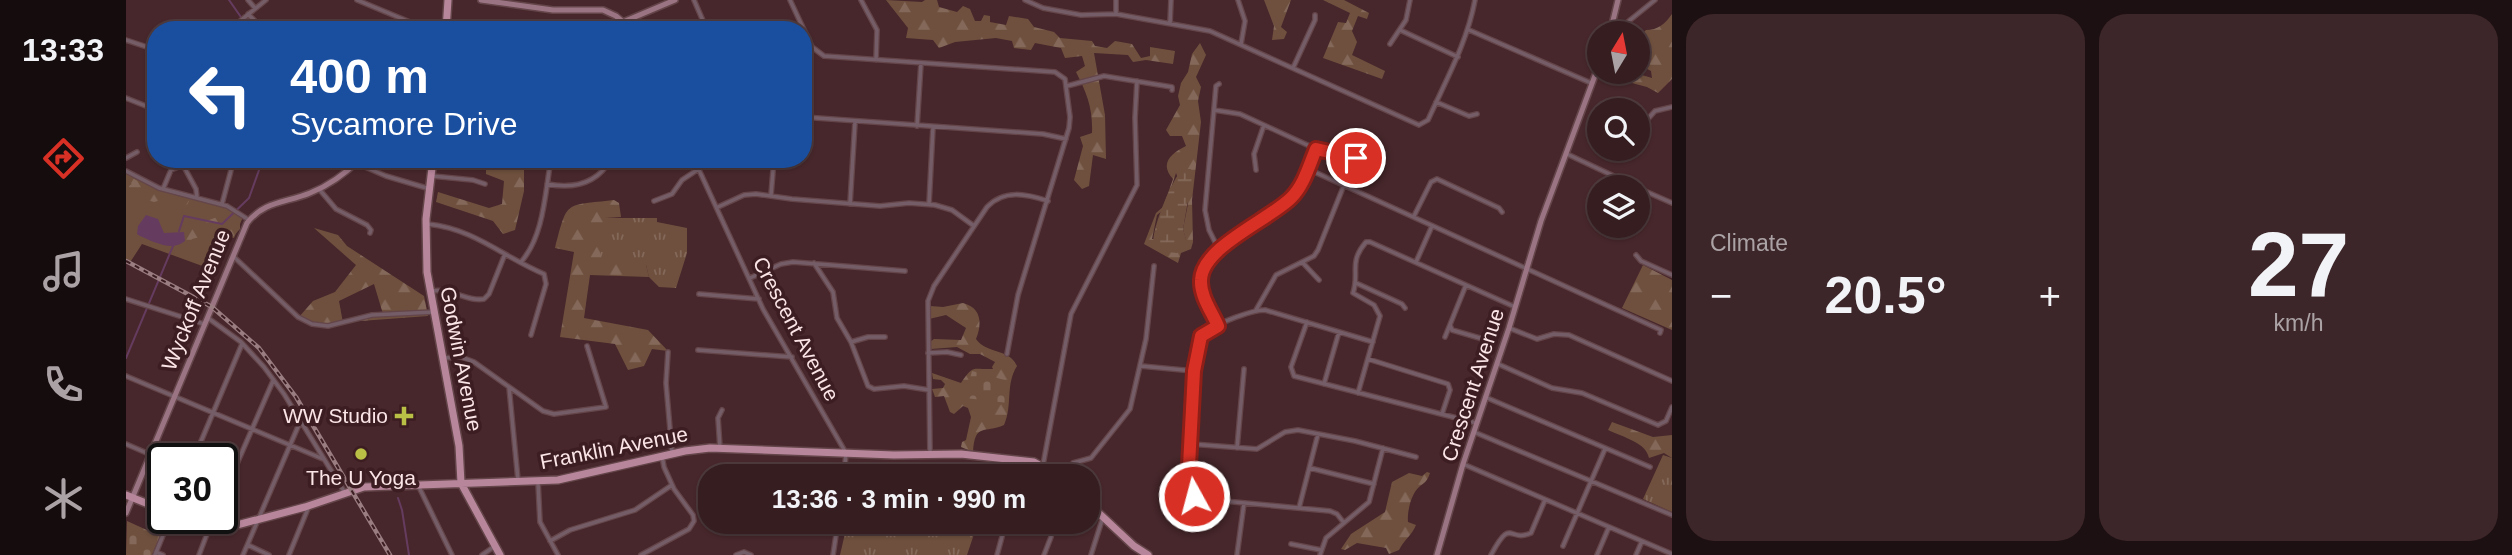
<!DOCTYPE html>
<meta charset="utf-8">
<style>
:root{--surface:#351d20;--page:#3d2629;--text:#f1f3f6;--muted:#aaa2a5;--line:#4f3b3e;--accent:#d93025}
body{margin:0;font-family:Helvetica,sans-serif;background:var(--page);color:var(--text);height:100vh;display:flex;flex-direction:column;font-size:26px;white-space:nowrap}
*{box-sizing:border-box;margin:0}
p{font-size:23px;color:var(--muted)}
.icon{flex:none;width:38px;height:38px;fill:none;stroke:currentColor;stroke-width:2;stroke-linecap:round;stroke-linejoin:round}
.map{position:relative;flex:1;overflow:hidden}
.side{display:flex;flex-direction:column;gap:14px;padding:14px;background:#1d1012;width:840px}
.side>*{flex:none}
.guide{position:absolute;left:21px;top:21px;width:665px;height:147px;border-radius:28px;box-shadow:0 2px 5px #0004,0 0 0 2px var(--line);background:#1a4fa0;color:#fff;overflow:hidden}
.needle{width:46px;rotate:10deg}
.tools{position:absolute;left:1461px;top:21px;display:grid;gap:14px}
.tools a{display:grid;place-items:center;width:63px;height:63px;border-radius:50%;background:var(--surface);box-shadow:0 2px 5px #0004,0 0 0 2px var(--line);font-size:35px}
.speed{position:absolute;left:21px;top:443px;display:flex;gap:14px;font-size:35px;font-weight:700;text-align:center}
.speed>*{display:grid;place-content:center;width:91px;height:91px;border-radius:50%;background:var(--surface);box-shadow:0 2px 5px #0004,0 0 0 2px var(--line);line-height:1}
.speed .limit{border:4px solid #111;border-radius:10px;background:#fff;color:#111}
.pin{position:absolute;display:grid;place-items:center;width:60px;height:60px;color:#fff;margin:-30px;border:4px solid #fff;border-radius:50%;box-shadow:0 2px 7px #0007}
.me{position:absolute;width:77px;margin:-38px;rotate:353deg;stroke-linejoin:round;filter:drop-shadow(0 0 5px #0008)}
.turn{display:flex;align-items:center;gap:24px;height:147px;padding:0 28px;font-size:32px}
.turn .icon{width:91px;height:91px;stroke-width:2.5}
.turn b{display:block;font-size:49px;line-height:60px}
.big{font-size:52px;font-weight:600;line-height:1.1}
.side .tile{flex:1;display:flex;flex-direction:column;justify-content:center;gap:10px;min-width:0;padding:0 24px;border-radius:28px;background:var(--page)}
.side .dial{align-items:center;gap:0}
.dial b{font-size:91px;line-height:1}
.heat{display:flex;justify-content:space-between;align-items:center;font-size:38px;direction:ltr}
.side .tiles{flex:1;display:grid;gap:14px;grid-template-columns:repeat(2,1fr)}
.trip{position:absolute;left:572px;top:464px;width:402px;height:70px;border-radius:28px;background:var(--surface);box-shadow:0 2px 5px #0004,0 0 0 2px var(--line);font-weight:600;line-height:70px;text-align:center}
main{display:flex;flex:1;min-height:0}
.tab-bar{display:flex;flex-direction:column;width:126px;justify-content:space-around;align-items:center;background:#150c0d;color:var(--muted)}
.tab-bar .icon{width:49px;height:49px}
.tab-bar .on{color:var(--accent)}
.tab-bar b{font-size:32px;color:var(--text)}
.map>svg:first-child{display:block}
</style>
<main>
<nav class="tab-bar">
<b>13:33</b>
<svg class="icon on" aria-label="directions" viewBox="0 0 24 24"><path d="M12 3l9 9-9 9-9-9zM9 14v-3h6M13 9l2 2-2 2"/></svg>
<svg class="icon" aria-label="music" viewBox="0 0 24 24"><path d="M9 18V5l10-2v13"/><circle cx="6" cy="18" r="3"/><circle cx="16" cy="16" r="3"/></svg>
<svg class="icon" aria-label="phone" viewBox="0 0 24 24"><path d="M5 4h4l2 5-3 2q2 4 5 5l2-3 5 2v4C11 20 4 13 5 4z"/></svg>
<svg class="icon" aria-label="climate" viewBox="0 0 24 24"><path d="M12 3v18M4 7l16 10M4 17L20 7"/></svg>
</nav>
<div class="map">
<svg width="1546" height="555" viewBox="0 0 1546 555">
<defs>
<pattern id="forest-firs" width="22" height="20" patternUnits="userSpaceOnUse" patternTransform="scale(1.75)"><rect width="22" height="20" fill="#6f503e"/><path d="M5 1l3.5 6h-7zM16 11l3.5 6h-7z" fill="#84695a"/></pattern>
<pattern id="wetland-marsh" width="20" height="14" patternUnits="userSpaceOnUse" patternTransform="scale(1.75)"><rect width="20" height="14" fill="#6f503e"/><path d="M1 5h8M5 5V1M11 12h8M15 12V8" fill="none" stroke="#84695a"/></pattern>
<pattern id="cemetery-stones" width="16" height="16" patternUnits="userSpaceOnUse" patternTransform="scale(1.75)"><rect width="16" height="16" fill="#6f503e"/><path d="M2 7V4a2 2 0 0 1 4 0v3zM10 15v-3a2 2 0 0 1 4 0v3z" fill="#84695a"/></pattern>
<pattern id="park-tufts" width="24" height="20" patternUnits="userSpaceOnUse" patternTransform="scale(1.75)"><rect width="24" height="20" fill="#6f503e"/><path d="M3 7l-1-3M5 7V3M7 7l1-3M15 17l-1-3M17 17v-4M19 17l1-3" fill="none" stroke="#84695a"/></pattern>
</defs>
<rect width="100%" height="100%" fill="#47272b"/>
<!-- green -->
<path fill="#6f503e" d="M0,172L36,190L105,207L117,217L108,238L92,234L79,267L16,244L3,264L0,263Z"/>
<!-- forest -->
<path fill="url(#forest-firs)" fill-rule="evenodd" d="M760,0L796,2L799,0H811L813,7L831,12L837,6L844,9L849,21H855L858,15L864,16V22L880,25L883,16L902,19L908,27L928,32L934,38L966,41L969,46L981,48L989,41L1006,44L1015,58L1024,56V47L1049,51L1047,64L1020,60L1007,62L1002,55L968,53L979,115L980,159L967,155L963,186L956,189L948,180L957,146L954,137L966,133C967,109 961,93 950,72L959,66L956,56L939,58L935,48L909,43L905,50L888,48L886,41L870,38L829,42L813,48L807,40L780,38L782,28Z
M1138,0H1165L1155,27L1161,32L1158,39L1146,40L1148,26Z
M1197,0H1218L1243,13L1241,19L1232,16L1226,31L1231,42L1226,55L1259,71L1256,79L1197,58L1212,22L1220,23L1224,13Z
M1546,14V79L1532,93L1521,87L1502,82L1509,73L1526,78L1525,71L1512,64V38L1520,30C1532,30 1539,24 1546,14Z
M1074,43L1080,55L1070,77L1075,87L1072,101L1075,122L1066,200L1067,242L1065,249L1055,253L1052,263L1018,244L1030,213L1037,207L1047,179C1033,164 1045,153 1060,146L1056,136H1044L1040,130L1054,105L1052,96L1055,83L1062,72L1066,54ZM1050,173L1062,204L1057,229L1060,240L1026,239L1031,215L1038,209Z
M360,159H398V191L389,230L377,234L367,221L310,202L312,192L363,208L376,204L378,181L360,174Z
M0,175L32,191L63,201L59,209L66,226C80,221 92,217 105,211L114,219V229L104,240L95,237L84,245L77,259L70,255L76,244L74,237L66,239L59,252H55L60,240L61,228C51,221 49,207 39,199L28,202L2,195L0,187L6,184L0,179Z
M488,200L493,203L495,217L479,218L520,265L523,277L464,275L458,318L522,330L542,351L526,349L518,366L502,370L489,344L434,337L448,252L429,248C442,199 438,206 488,200Z
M188,228L212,235L221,246L298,296L302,316L221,322L257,314L248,284L213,301L217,323L189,325L173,317L187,301L209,292L230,265Z
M1517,265L1546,280V330L1496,308Z
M837,303C856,308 856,324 850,339C860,354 883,348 891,366C879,385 887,405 878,425C858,434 849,422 847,452L835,447L836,442L840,440L845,417L842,408L837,406L828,414L824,412L818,396L809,397L806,389L817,388L819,384L815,380L807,379L806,373L835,383C848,364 846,370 867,369L866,367L869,362L854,354H844L831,347L805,349L804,342L808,339L835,340L840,328L820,315L803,319L804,306L817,307Z
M1486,422L1527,437L1546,435V458L1538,453L1523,458C1520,442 1496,437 1482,430Z
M1301,472L1304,473C1301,482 1299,482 1293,487C1285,494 1281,512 1282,522L1290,525C1286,535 1278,540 1273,550L1263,554L1260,548L1231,543L1219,550L1215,549L1225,534L1259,512L1266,482L1283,473L1296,476Z"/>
<!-- wetland -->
<path fill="url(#wetland-marsh)" d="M1057,169H1065L1066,178L1057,229L1060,239L1058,246L1051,253L1042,252L1028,244C1024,233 1047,176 1057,169Z"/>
<!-- cemetery -->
<path fill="url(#cemetery-stones)" d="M846,371L882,381V403L839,398Z
M1,521L34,536L26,555H0Z"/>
<!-- park -->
<path fill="url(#park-tufts)" d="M479,218H531V222L561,228V253L550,288L533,287L523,277L520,265L474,260Z
M1537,455L1546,458V512L1517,499Z
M736,522H785L786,526L849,531L841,555H714L720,529L737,530Z"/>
<!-- water -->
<path fill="#653c5f" d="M20,215L32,219L38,233L58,232L59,241C46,252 28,242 14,236L11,234L12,226Z"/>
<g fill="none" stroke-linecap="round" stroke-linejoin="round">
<!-- stream -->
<path stroke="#653c5f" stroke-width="2" d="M103,0L124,30
M53,231L58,216L96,224L123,198L137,159
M0,358L47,246
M272,498L276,510L283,555"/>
<defs>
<path id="street" d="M122,0L129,8
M231,0L303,30
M568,0L581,30
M664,0L686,47L698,56L929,72L939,79L944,117L943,128L892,295L881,354
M735,0L751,30L750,60
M899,0L917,8L955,15L990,14L1084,31L1293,125L1302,120C1320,80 1341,43 1349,0
M1112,0L1119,21L1115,44
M122,14L133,25L151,30
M990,14V0
M497,22L502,30
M1044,23L1045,0
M103,30L140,0
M1274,30L1332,57
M1343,30L1465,83
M1488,33L1529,0
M0,40L30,50
M1264,44L1280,20L1284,0
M1167,68L1189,20V15
M941,86L978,76L1046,87V90
M0,98L30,110
M1310,102L1343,116L1351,114
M1088,110L1114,114L1190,149L1230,158
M677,117L917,134L940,139
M1521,120L1529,111L1546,107
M791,126L795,63
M1441,154L1511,187
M0,158L11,152
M568,159L637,309L720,453L718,476
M230,163L260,176L304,189
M1182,169L1535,330L1534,333
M1130,170L1128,154L1138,125
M0,171L33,188L101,206L123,220
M306,176L347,180L359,184
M421,184C447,189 471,184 485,159
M1512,188L1546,203
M37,189L45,170L57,165L70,189L71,198
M193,189L210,209L241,225L245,230L244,233
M645,195L648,159
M528,201L546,194L556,180L574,168
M96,204L108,159
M724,204L729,122
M803,204L807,127
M592,207L618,195L630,194L666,199L754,206L783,203L809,205L826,210L848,226
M1288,216L1305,182L1311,179L1373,208L1376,212
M302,224C349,229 377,257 418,274L420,284L405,335
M1093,250L1083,230L1079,210L1090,86L1093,84
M1510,255L1515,261L1546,275
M107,256L172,317L186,324L202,326L246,315L308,312
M395,262C418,236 419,193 425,159
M1176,262L1193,280
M1290,262L1306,226
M688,263L707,292L711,318L725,342L742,386L748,389L778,386L803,390
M624,278L655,264L667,262L779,271
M1230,283L1276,304L1279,308
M306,291C326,288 342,302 358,299L363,294L379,254
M573,294L633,299
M0,299L78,324
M1130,310L1150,275L1188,256L1192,250L1218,185
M82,318L115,342L138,367L158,394L219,493
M1181,322L1165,367L1168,376L1350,423
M1324,325L1326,330L1357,339L1360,343
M1092,326C1086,312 1074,296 1075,280C1076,247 1143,220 1165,198C1178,185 1183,166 1190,149
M1383,328L1411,339L1428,334L1443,335L1546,381
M1319,337L1340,285
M725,342L742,337H759
M572,350L666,357
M542,352L540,383L546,452
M802,353L821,352L835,355
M317,358L335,357L348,362L417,411L428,414L480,407L461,346
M1242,359L1322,384L1324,390L1316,414
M1372,364L1426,388L1456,393L1532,425L1540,421L1546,407
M1015,366L1068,371
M0,376L197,459
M1198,384L1213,332
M383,387L392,480
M1232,393L1254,316L1248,305L1227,293C1234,272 1222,263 1240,242H1244L1389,307
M1359,397L1524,467
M1348,432L1546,515
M0,444L37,460
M1065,444L1131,449L1159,432L1172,430L1229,441L1290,457
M594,448L592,418L596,410
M1111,448L1118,369
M804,454L802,301L808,286L861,207C878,189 900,194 922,201
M68,458L116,344
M1337,464L1546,554
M917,465L945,314L1011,185L1009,118L1011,81
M1184,468L1248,484
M910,476L914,465
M942,476L947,463L965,458L1004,409L1020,339L1028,266
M412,482L414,522L432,555
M292,485L326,555
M1068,496L1062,485C1064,458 1064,354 1074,337C1081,326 1126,310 1139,310L1247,342
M1068,496L1076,499L1204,511L1211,514L1218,523
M96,498L147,381
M1173,508L1192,434
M1054,513L1068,496
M668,522L711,528
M424,541L444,530L509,510L546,485
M1165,544L1195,550
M122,545L143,555
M1437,546L1479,449
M30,552L37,555
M29,555L44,518
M73,555L87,518
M117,555L174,422
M163,555L183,506
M356,555L369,546
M515,555L563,529L568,521L567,515L548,489L538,467L536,456
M610,555L618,552L625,555
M707,555L712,522
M871,555L880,522
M918,555L925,537L926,522
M965,555L977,517
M1111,555L1118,503
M1194,555L1200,538L1243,502L1257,448
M1365,555C1386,516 1382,543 1405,533L1419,500
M1471,555L1483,527
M1510,555L1516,541"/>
<path id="secondary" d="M355,0L427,10H477L490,16L497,22L549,0
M1484,33L1492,0
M0,513L121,223C138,201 160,203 184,193C202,186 221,172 234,159
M1311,555L1337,464L1383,328L1415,221L1474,62"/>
<path id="primary" d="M320,30L322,0
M307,159L300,219L301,272L333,446L335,483L374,555
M0,495L37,510
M962,503L1008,546L1022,555
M55,518L77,527L96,529L179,507L238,487L432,480L559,451L584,448L768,455L835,454L908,462L932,476"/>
</defs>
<!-- street casing -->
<use href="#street" stroke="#644549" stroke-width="6"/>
<!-- secondary casing -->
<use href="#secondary" stroke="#644549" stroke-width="8"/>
<!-- primary casing -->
<use href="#primary" stroke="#644549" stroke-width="10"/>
<!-- street -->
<use href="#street" stroke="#755d67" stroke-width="3.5"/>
<!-- secondary -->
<use href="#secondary" stroke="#9b7484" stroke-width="5"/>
<!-- primary -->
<use href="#primary" stroke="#b7869b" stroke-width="7"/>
<defs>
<path id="rail" d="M0,261L86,307L133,348L170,397L264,555"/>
</defs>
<!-- rail casing -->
<use href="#rail" stroke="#997d80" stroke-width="4.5"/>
<!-- rail -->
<use href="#rail" stroke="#3c1d21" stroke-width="2" stroke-dasharray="5" stroke-linecap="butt"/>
</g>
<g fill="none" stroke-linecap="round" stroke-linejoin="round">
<defs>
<path id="route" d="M1068,496L1062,485L1068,371L1075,336L1092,326C1086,312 1074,296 1075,280C1076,247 1143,220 1165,198C1178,185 1183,166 1190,149L1230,158"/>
</defs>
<!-- route casing -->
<use href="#route" stroke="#8d1f18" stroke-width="18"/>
<!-- route -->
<use href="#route" stroke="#d93025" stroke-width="12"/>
</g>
<!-- markers -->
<g fill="#bac045" stroke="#3c1d21" stroke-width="2.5">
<path d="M274.5 405.5h7v7h7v7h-7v7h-7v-7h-7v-7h7z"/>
<circle cx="235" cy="454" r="7"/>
</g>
<g text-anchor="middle" stroke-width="7" stroke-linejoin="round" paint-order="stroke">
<!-- street labels -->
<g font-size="21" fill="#fbe5e6" stroke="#3c1d21">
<text transform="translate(70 300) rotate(-68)" y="7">Wyckoff Avenue</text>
<text transform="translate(670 329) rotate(62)" y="7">Crescent Avenue</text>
<text transform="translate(335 359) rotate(79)" y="7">Godwin Avenue</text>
<text transform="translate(1347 385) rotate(-72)" y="7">Crescent Avenue</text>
<text transform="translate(488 448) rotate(-11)" y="7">Franklin Avenue</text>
</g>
<!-- poi labels -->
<g font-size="21" fill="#fbe5e6" stroke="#3c1d21" text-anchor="end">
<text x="262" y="423">WW Studio</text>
<text x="235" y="485" text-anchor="middle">The U Yoga</text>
</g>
</g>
</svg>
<div class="tools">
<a><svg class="needle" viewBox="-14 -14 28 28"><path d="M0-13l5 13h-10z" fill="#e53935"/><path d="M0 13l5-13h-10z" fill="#aaa2a5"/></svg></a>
<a><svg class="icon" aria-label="search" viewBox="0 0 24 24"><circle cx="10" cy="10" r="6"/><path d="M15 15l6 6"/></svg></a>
<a><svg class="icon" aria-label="layers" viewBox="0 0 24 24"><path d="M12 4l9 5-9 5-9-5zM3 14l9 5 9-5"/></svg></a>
</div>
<div class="speed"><div class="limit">30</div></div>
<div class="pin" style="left:1230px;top:158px;background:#d93025"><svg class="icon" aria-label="arrive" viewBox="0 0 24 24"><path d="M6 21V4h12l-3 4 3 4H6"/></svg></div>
<svg class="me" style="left:1068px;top:496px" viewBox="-20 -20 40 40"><circle r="17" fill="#d93025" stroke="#fff" stroke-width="3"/><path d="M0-11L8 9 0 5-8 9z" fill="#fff"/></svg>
<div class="trip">13:36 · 3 min · 990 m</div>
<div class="guide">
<div class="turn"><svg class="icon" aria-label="left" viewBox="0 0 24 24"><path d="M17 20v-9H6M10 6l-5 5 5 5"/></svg><div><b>400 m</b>Sycamore Drive</div></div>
</div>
</div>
<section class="side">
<div class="tiles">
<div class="tile"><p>Climate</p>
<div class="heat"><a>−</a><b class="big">20.5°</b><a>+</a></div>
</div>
<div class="tile dial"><b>27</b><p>km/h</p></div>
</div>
</section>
</main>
